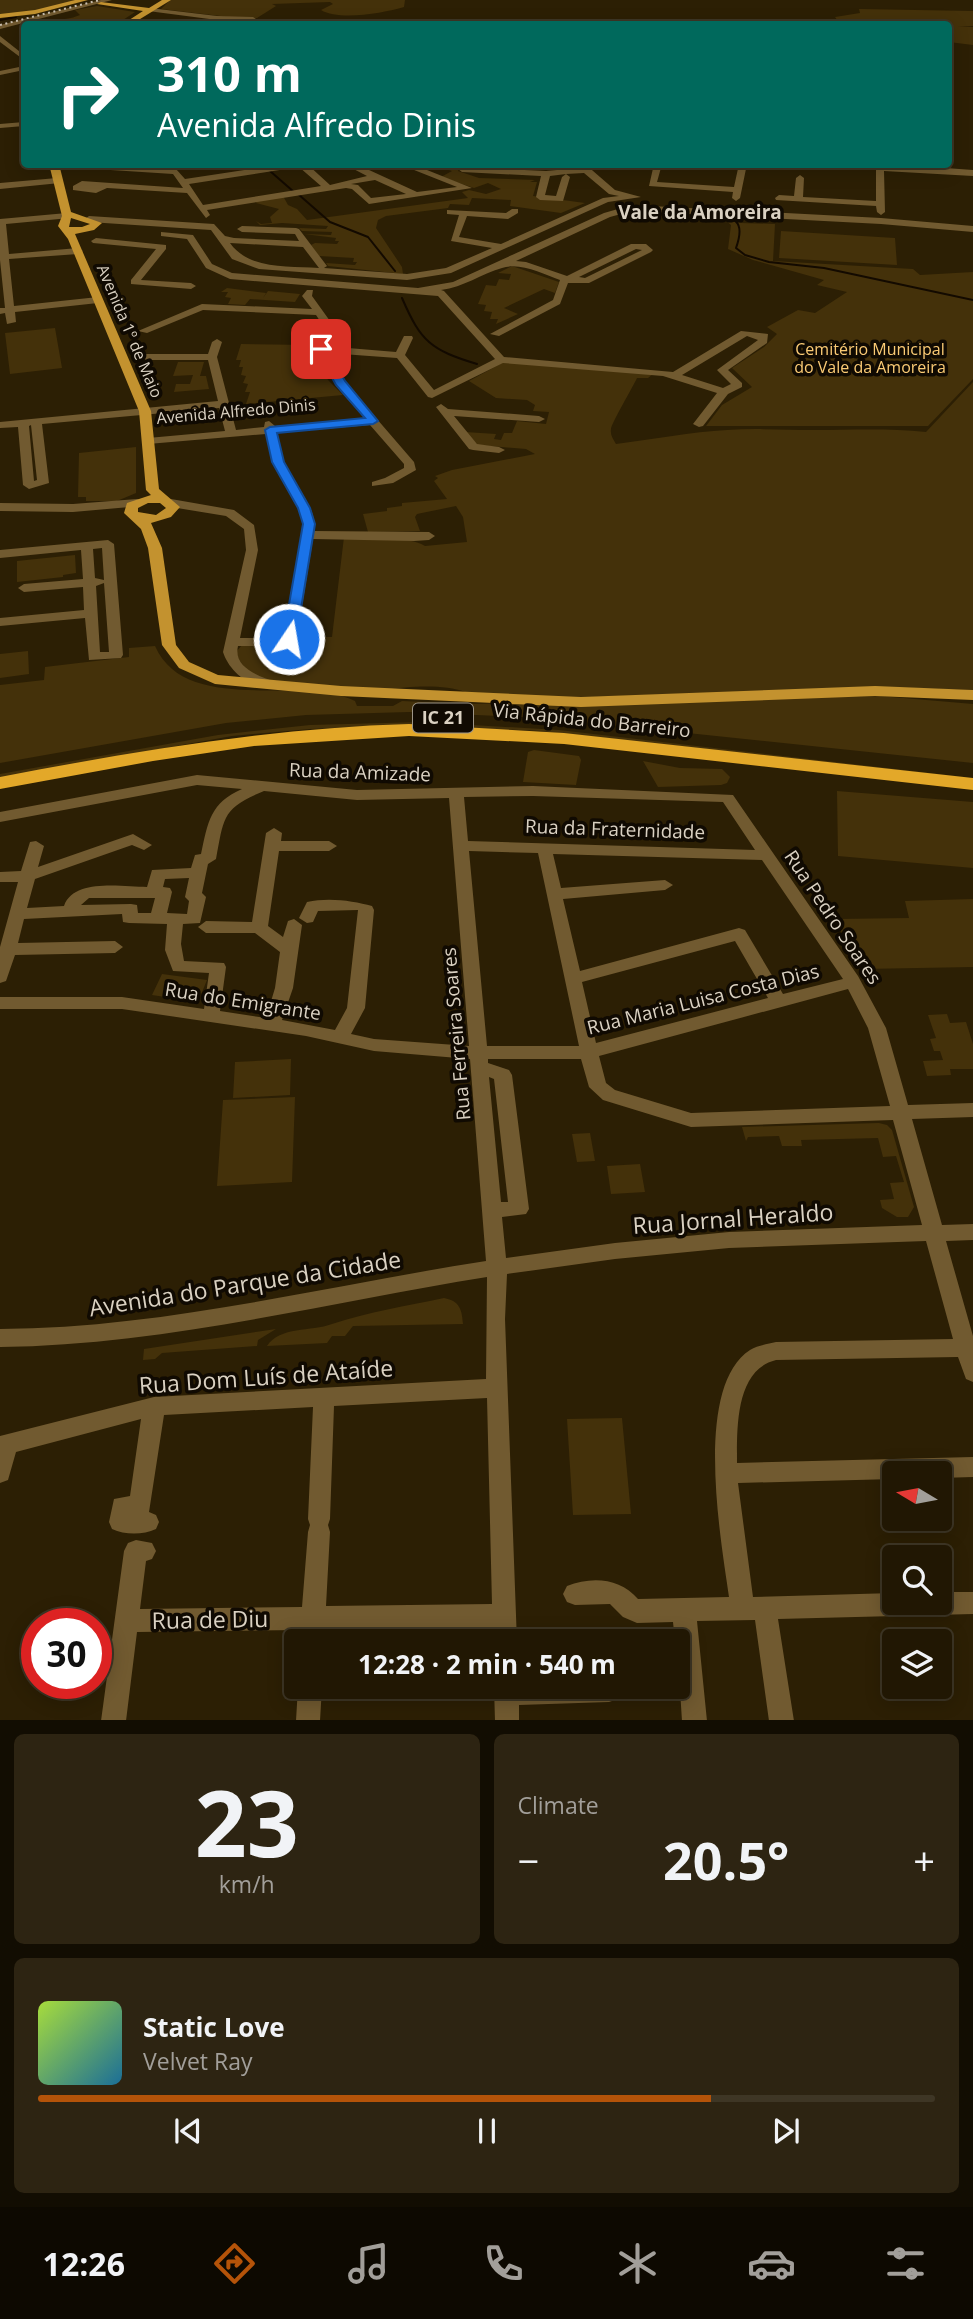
<!DOCTYPE html>
<meta charset="utf-8">
<style>
:root{--surface:#211703;--page:#2d2412;--text:#f1f3f6;--muted:#a29f9a;--line:#3e3625;--accent:#b45309}
body{margin:0;font-family:"Open Sans",sans-serif;background:var(--page);color:var(--text);height:100vh;display:flex;flex-direction:column;font-size:26px;white-space:nowrap}
*{box-sizing:border-box;margin:0}
p{font-size:23px;color:var(--muted)}
.icon{flex:none;width:38px;height:38px;fill:none;stroke:currentColor;stroke-width:2;stroke-linecap:round;stroke-linejoin:round}
.map{position:relative;height:1720px;overflow:hidden}
.panel{display:flex;flex-direction:column;gap:14px;padding:14px;background:#120d02;flex:1}
.panel>*{flex:none}
.banner{position:absolute;left:21px;top:21px;width:931px;height:147px;border-radius:7px;box-shadow:0 4px 18px #0003,0 0 0 2px var(--line);background:#00695c;color:#fff;overflow:hidden}
.needle{width:46px;rotate:280deg}
.buttons{position:absolute;left:882px;top:1461px;display:grid;gap:14px}
.buttons a{display:grid;place-items:center;width:70px;height:70px;border-radius:7px;background:var(--surface);box-shadow:0 4px 18px #0003,0 0 0 2px var(--line);font-size:35px}
.speed{position:absolute;left:21px;top:1608px;display:flex;gap:14px;font-size:35px;font-weight:700;text-align:center}
.speed>*{display:grid;place-content:center;width:91px;height:91px;border-radius:50%;background:var(--surface);box-shadow:0 4px 18px #0003,0 0 0 2px var(--line);line-height:1}
.speed .limit{border:10px solid #d22;background:#fff;color:#111}
.pin{position:absolute;display:grid;place-items:center;width:60px;height:60px;color:#fff;margin:-30px;border-radius:14px;box-shadow:0 4px 10px #0006}
.me{position:absolute;width:77px;margin:-38px;rotate:12deg;stroke-linejoin:round;filter:drop-shadow(0 0 5px #0008)}
.turn{display:flex;align-items:center;gap:24px;height:147px;padding:0 21px;font-size:32px}
.turn .icon{width:91px;height:91px;stroke-width:2.5}
.turn b{display:block;font-size:49px;line-height:60px}
.big{font-size:52px;font-weight:700;line-height:1.1}
.panel .tile{flex:1;display:flex;flex-direction:column;justify-content:center;gap:10px;min-width:0;padding:0 24px;border-radius:10px;background:var(--page)}
.panel .dial{align-items:center;gap:0}
.dial b{font-size:91px;line-height:1}
.song{display:flex;align-items:center;gap:21px}
.cover{width:84px;height:84px;border-radius:10px;background:linear-gradient(135deg,hsl(80 70% 55%),hsl(200 70% 35%))}
.played{height:7px;border-radius:4px;background:linear-gradient(90deg,var(--accent) 75%,var(--line) 75%)}
.keys{display:flex;justify-content:space-around;direction:ltr}
.heat{display:flex;justify-content:space-between;align-items:center;font-size:38px;direction:ltr}
.panel .tiles{flex:1;display:grid;gap:14px;grid-template-columns:1fr 1fr}
.tile:last-child{grid-column:span 2}
.trip{position:absolute;left:284px;top:1629px;width:406px;height:70px;border-radius:7px;background:var(--surface);box-shadow:0 4px 18px #0003,0 0 0 2px var(--line);font-weight:700;line-height:70px;text-align:center}
.dock{display:flex;height:112px;justify-content:space-around;align-items:center;background:#0d0901;color:var(--muted)}
.dock .icon{width:49px;height:49px}
.dock .on{color:var(--accent)}
.dock b{font-size:32px;color:var(--text)}
.map>svg:first-child{display:block}
</style>
<div class="map">
<svg width="973" height="1721" viewBox="0 0 973 1721">
<rect width="100%" height="100%" fill="#2c1f04"/>
<!-- green -->
<path fill="#44310a" d="M0,0H77L30,12L0,15Z
M170,0H405L404,7C384,13 339,21 321,10L333,4L330,2L272,4L276,6L257,18L246,19L161,9Z
M97,6L135,12L117,24H33L35,23L28,22C46,17 61,23 80,15L75,10Z
M859,9L973,11V26H958L973,27V45L949,42L948,24H840L835,17L860,13Z
M487,164L485,169L461,166L458,171L479,178L535,180L530,182H537L533,196L585,203L561,213L510,206L511,200L472,198L469,205L450,204L448,208L386,216L378,220L376,228L402,267L403,274L328,266L326,263L355,265L357,262H353L354,258L319,256L311,245L315,243L337,244L339,241H335L336,238L304,234L331,235L332,232L302,231L299,228L326,229L328,226L282,223L260,225L256,221L261,224L272,223L270,217L279,209L256,203L258,200L283,196L288,205L297,209L307,220L468,198L462,192L469,190L486,194L501,189L488,183L474,188L441,177L452,171L433,165Z
M733,218L741,223L775,224L773,261L913,269L920,275L973,272V379L928,426H706L722,405L752,387L732,368L764,347L777,334L767,327L798,310L815,313L847,292L817,285L824,280L753,260L728,249L731,225L725,220Z
M781,231L895,238L897,265L779,258Z
M512,266L559,282L555,293L544,289L504,308L518,314L496,324L498,319H490L492,312L484,311L486,305L478,304L486,285L496,286L499,279L509,280L511,274L498,273Z
M227,288L266,293L263,298L268,291L300,294L295,302L250,299L245,305L228,304L231,298L225,297L228,292H221Z
M55,328L62,368L10,374L5,333Z
M241,344L309,345L328,380L343,395L246,404L250,392H245L248,384L243,383L246,376L241,375L243,367H239L241,360H236Z
M178,362H204L200,376H206L209,389L174,392L176,384H190L193,375L173,376Z
M504,362L653,374L648,378H637C633,387 611,424 611,429C610,435 613,439 616,444C654,439 691,432 727,430C756,428 785,430 814,430C852,430 888,428 926,432L973,382V690L883,687L563,698L465,692C445,684 409,686 386,690C370,693 276,684 261,678C248,673 241,666 236,652L242,645H286L293,643L297,637H332L344,537C365,538 410,536 425,546L467,542L463,517L456,506L417,514L415,517L420,531L368,532L363,514L387,511V508L402,506V503L447,499L434,481L438,478L435,476L452,470L535,454L526,449L478,445L465,432L496,434L494,439L501,440L504,433H512L517,421L546,424L549,412L533,411L535,405L527,400L496,398L469,381Z
M136,447V493L117,501H86V497H78L79,453Z
M75,555L76,573L63,575V577L17,582V561Z
M155,646C186,716 300,675 355,701L357,706H393L402,701L465,704L880,696L973,704V763L544,718L409,712L306,715L226,723L0,763V685L44,680L45,667L129,657V648Z
M28,651L29,674L0,678V654Z
M421,722L559,730L973,778L540,731L405,725L310,729L232,736L0,778V774L218,735L310,725Z
M534,750L579,756L581,760L576,785L523,782L528,752Z
M643,761L680,768L722,769L730,777L727,783L721,785L658,787Z
M837,791L973,802V868L838,856Z
M973,899V967L863,969L861,960H849L838,919L909,918L905,901Z
M162,974L207,980L198,1002L152,995Z
M947,1014L950,1023L966,1022L973,1044V1069H950L951,1075L927,1076L923,1061L943,1060L940,1051H934L930,1039L936,1038L928,1015Z
M291,1059L290,1095L233,1098L235,1062Z
M295,1097L292,1182L217,1186L223,1100Z
M879,1123L887,1125L892,1130L914,1207L908,1217H897L882,1208L880,1200L894,1199L890,1183L904,1182L896,1156L883,1157L878,1138L801,1140L802,1146H782L779,1136L748,1137L746,1141L742,1127Z
M590,1133L595,1161L577,1162L572,1134Z
M640,1164L645,1192L611,1194L607,1166Z
M444,1298C460,1301 462,1310 463,1324L353,1326L345,1336H332L327,1343L267,1346C280,1326 311,1332 332,1324C369,1312 406,1306 444,1298Z
M276,1329L258,1340L257,1346L162,1353L155,1359L143,1360L144,1349Z
M622,1418L631,1514L573,1515L567,1419Z"/>
<g fill="none" stroke-linecap="round" stroke-linejoin="round">
<!-- stream -->
<path stroke="#130a00" stroke-width="2" d="M0,20L16,17
M29,21L45,24
M270,171L294,192
M298,194L330,222L368,237L395,271
M628,212H660
M710,215C735,217 746,220 736,248L745,255L769,262L824,268L973,300
M402,298C421,342 431,350 477,364"/>
<!-- minor -->
<path fill="#715a30" fill-rule="evenodd" d="M101,0H112L0,29V25Z
M150,8L217,16L253,17L256,19L217,20L148,11Z
M0,36L24,55V60L0,42Z
M24,66V70L0,75V71Z
M24,122V126L0,128V124Z
M98,164L176,169L185,179L283,164H307L330,185L367,176L344,164H356L417,192L457,187L399,164H412L472,188L369,204L352,189L346,188L207,210L210,215L206,218L187,193L107,188L96,193L73,190V186L82,181L183,188L173,174L95,169L94,167ZM299,167L321,186L203,205L189,184ZM375,180L406,194L371,198L358,185L351,184Z
M575,164H585L615,190L641,197L608,202L451,273L407,280L259,269L232,259L211,230L89,222L85,219L89,216L214,224L225,236L234,238L299,241L295,234L242,232L237,229L242,226L296,228L299,229L327,266L324,268L407,274L446,268L492,248L451,241L459,215L447,214V210L506,213L512,209H518V213L508,219L467,216L459,237L501,244L603,198L619,196L609,194L584,173L566,174L570,177L563,201L540,200L536,197L541,176L462,172L458,169L459,167L546,171L579,168ZM566,174L562,177L556,196L545,195L550,176ZM230,243L303,247L319,268C288,266 249,270 230,243Z
M654,164H662L657,182L734,187L739,164H747L740,198L736,201L732,198L733,192L649,186Z
M800,164H891L973,170V176L884,171L885,212L881,215L877,212L876,206L776,200L775,198L779,195L794,196L796,178L800,175L804,178L803,197L876,201V170Z
M57,178L61,181L60,183L0,189V183Z
M632,205L881,218L973,226V232L881,224L632,211L610,217L516,261L526,262L567,276L631,244H646L653,250L651,252L589,283H568L560,304L499,336L490,334L553,300L560,280C543,274 520,262 502,268C481,274 464,287 441,290L444,291L504,357L673,372L741,331L768,334L767,343L728,370L742,383V387L728,394L703,426L699,427L693,424L717,393L663,376L503,363L432,398L428,397L397,358L328,353L345,382L414,462L416,470L393,483L372,486V482L385,478L404,468V464L370,425L277,433C279,442 280,452 283,460C291,484 318,505 314,531L429,532L435,536L429,540L414,541L313,539L297,637L282,646H238C233,668 259,676 276,682L278,685L276,688C254,692 229,672 223,652L246,550L244,529L226,516L171,507L165,503L171,499L234,510L254,525L258,550L240,638H279L286,633L303,524L298,508L272,462L266,434L148,444L142,441L148,438L225,431L219,408L42,424L49,483L29,489L23,485L18,427L0,428V422L218,401L208,360H146L141,357L146,354H208L212,342L217,339L222,342L217,357L236,430L264,427L265,422L269,421L275,426L365,418L335,383L310,339L320,321L316,315L203,310L147,333L138,331L202,304L312,309L302,296L307,290H313L312,296L330,321L320,339L324,346L396,352L404,336H412L413,338L405,355L434,390L495,359L438,296L230,279L206,268L187,239L161,236V232L193,235L212,264L232,273L418,288L453,282L604,213ZM636,249L642,250L585,278L579,277ZM747,336L758,340L717,370L731,384L723,388L682,375ZM31,425L37,480L34,481L29,426Z
M67,213L70,214V218L6,224L9,254L78,248L83,251L78,254L9,259L14,306L98,297L103,300L98,303L15,312L16,322L7,324L5,313L0,314V308H5L0,260V219Z
M96,238L166,245V249L141,280L191,283L196,286L191,289L131,284V280L156,249L93,243L91,241Z
M441,404L448,409L539,416L545,419L539,422L454,416L477,444L499,447L505,450L499,453L473,450L469,449L436,407Z
M137,499L141,500V506L73,512L0,511V503L73,504Z
M108,540L114,544L123,655L121,658L89,660L85,618L0,626V618L84,610L83,587L24,592L18,588L24,584L83,579L81,550L0,558V550ZM102,548L104,580L95,578L93,549ZM104,583L109,652H100L96,586Z
M197,775L357,790L533,786L733,795L858,976L886,1028L908,1105L973,1103V1117L912,1119L942,1225L973,1224V1240L946,1241L973,1336V1382L966,1379L958,1357L776,1360C735,1370 737,1429 737,1463L973,1457V1477L940,1478V1474H894V1479L738,1483L753,1597L894,1593V1603H940V1592H973V1614L778,1619L794,1721H769L755,1620L697,1621L707,1721H682L677,1642H675L673,1622L637,1623L623,1617L610,1604L575,1605L567,1602L563,1594L567,1586C592,1576 620,1578 638,1599L729,1597C721,1540 693,1387 750,1350C758,1345 768,1344 776,1342L953,1339L926,1241L729,1248L615,1259L507,1274L505,1319L517,1642H493V1627L325,1629L324,1642H300L301,1630L137,1632L126,1721H101L124,1551L128,1543L136,1540L152,1543L156,1551L152,1559L146,1561L140,1609L302,1607L308,1532L310,1525L308,1519L313,1407L164,1415L149,1512L156,1515L159,1522L156,1529C143,1535 125,1535 112,1529L109,1522L114,1499L130,1496L141,1419L16,1452L8,1480L0,1483V1436L154,1397L486,1379L487,1277C324,1303 165,1345 0,1347V1329C165,1328 324,1286 486,1261L470,1059L374,1051L306,1036L122,1009H0V997H122L204,1009L209,973L173,971L165,950L167,924L129,923L123,922L122,914L24,919L18,943L115,941L123,947L115,953L15,955L6,981L0,983V947L18,882H0V872L21,871L30,842L36,841L44,846L38,867L133,834L152,845L144,850L132,845L35,879L27,908L64,906C74,878 122,887 147,887L152,870L191,868L195,855L201,854C208,822 210,803 242,789L197,785L0,822V812ZM264,791L357,800L449,798L469,1046L374,1039L351,1034L365,1008L374,910L372,906C354,901 329,897 307,902L299,918L307,923L313,922L318,911L358,910L347,1008L335,1030L282,1020L293,988L302,925L294,919L288,921L283,937L268,926L279,851H329L337,846L329,841H281L282,833L274,828L266,833L252,922L206,921L198,927L206,933H255L280,952L275,988L266,1018L220,1011L226,967L224,963L184,961L181,944L183,924L200,923L206,897L202,893L208,864L216,859C224,817 222,808 264,791ZM533,796L723,802L755,850L468,841L464,797ZM469,851L538,853L579,1046H487ZM553,854L762,860L843,979L783,994L745,930L739,928L580,971L563,899L665,890L673,885L665,880L561,888ZM189,878L185,897L189,901L187,914L167,913L172,892L170,888L163,887L165,879ZM89,898H155L151,913H138L137,905L131,904L81,905ZM735,941L768,998L596,1043L582,982ZM848,989L868,1028L890,1106L691,1113L615,1090L606,1083L599,1056ZM488,1059H581L589,1087L603,1100L691,1127L893,1120L922,1225L729,1232L615,1243L506,1258L502,1217L526,1214L529,1209L512,1075L509,1070L488,1063ZM489,1077L494,1079L508,1202H501ZM487,1398L492,1604L326,1606L330,1532L328,1525L330,1519L334,1406Z
M298,1687H322L320,1721H296Z
M494,1687H620L621,1690L618,1699L609,1702L519,1705V1721H495Z"/>
<!-- major -->
<path fill="#c3922f" fill-rule="evenodd" d="M75,0H88L35,14L0,18V14L35,10Z
M162,0H171L132,24H123L143,11L97,4L101,2L149,8Z
M49,164H59L71,212L102,223L94,230L75,234L151,411L159,489L180,507L171,517L151,523L162,548L176,645L189,662L218,675L341,686L581,697L875,686L973,690V700L875,696L581,707L341,696L215,684L179,668L162,645L148,548L141,529L124,513L127,503L151,495L146,490L139,411L68,239L58,226L62,216ZM71,218L90,224L82,227H69ZM148,503H160L166,508L156,515L138,512V508Z"/>
<!-- highway -->
<path fill="#e3a829" fill-rule="evenodd" d="M409,724L564,733L973,778V790L564,744L409,736L254,746L153,761L0,789V777C136,751 271,728 409,724Z"/>
<!-- rail -->
<path stroke="#c7bdad" stroke-width="2" stroke-dasharray="2 3.5" stroke-linecap="butt" d="M0,25L100,0"/>
</g>
<!-- route -->
<path fill="#1a73e8" stroke="#114b97" stroke-width="2" d="M321,346L327,349L345,381L378,421L373,424L277,433L284,462L310,508L315,524L296,639L289,643L283,639L303,524L298,508L272,462L265,430L270,427L365,418L336,385L316,349Z"/>
<g text-anchor="middle" stroke-width="7" stroke-linejoin="round" paint-order="stroke">
<!-- far-street labels -->
<g font-size="16" fill="#dad1c2" stroke="#100a02">
<text transform="translate(130 331) rotate(67)" y="6">Avenida 1º de Maio</text>
<text transform="translate(236 411) rotate(-5)" y="6">Avenida Alfredo Dinis</text>
</g>
<!-- far-park labels -->
<g font-size="16" fill="#fbcb75" stroke="#100a02">
<text x="870" y="355">Cemitério Municipal<tspan x="870" dy="18">do Vale da Amoreira</tspan></text>
</g>
<!-- shield labels -->
<rect fill="#100a02" stroke="#9d9588" stroke-width="2" x="413" y="703.5" width="60" height="29" rx="5"/>
<g font-size="18" font-weight="bold" fill="#dad1c2">
<text x="443" y="724">IC 21</text>
</g>
<!-- far-quarter labels -->
<g font-size="19" font-weight="bold" fill="#dad1c2" stroke="#100a02">
<text x="700" y="219">Vale da Amoreira</text>
</g>
<!-- street labels -->
<g font-size="19" fill="#dad1c2" stroke="#100a02">
<text transform="translate(592 720) rotate(6)" y="7">Via Rápida do Barreiro</text>
<text transform="translate(360 772) rotate(2)" y="7">Rua da Amizade</text>
<text transform="translate(615 829) rotate(2)" y="7">Rua da Fraternidade</text>
<text transform="translate(833 917) rotate(56)" y="7">Rua Pedro Soares</text>
<text transform="translate(703 999) rotate(-14)" y="7">Rua Maria Luisa Costa Dias</text>
<text transform="translate(243 1001) rotate(9)" y="7">Rua do Emigrante</text>
<text transform="translate(456 1034) rotate(-95)" y="7">Rua Ferreira Soares</text>
</g>
<!-- near-street labels -->
<g font-size="23" fill="#dad1c2" stroke="#100a02">
<text transform="translate(733 1219) rotate(-4)" y="8">Rua Jornal Heraldo</text>
<text transform="translate(245 1284) rotate(-9)" y="8">Avenida do Parque da Cidade</text>
<text transform="translate(266 1377) rotate(-4)" y="8">Rua Dom Luís de Ataíde</text>
<text transform="translate(210 1620) rotate(-1)" y="8">Rua de Diu</text>
</g>
</g>
</svg>
<div class="buttons">
<a><svg class="needle" viewBox="-14 -14 28 28"><path d="M0-13l5 13h-10z" fill="#e53935"/><path d="M0 13l5-13h-10z" fill="#a29f9a"/></svg></a>
<a><svg class="icon" aria-label="search" viewBox="0 0 24 24"><circle cx="10" cy="10" r="6"/><path d="M15 15l6 6"/></svg></a>
<a><svg class="icon" aria-label="layers" viewBox="0 0 24 24"><path d="M12 4l9 5-9 5-9-5zM3 14l9 5 9-5"/></svg></a>
</div>
<div class="speed"><div class="limit">30</div></div>
<div class="pin" style="left:321px;top:349px;background:#d93025"><svg class="icon" aria-label="arrive" viewBox="0 0 24 24"><path d="M6 21V4h12l-3 4 3 4H6"/></svg></div>
<svg class="me" style="left:289px;top:639px" viewBox="-20 -20 40 40"><circle r="17" fill="#1a73e8" stroke="#fff" stroke-width="3"/><path d="M0-11L8 9 0 5-8 9z" fill="#fff"/></svg>
<div class="trip">12:28 · 2 min · 540 m</div>
<div class="banner">
<div class="turn"><svg class="icon" aria-label="right" viewBox="0 0 24 24"><path d="M7 20v-9h11M14 6l5 5-5 5"/></svg><div><b>310 m</b>Avenida Alfredo Dinis</div></div>
</div>
</div>
<section class="panel">
<div class="tiles">
<div class="tile dial"><b>23</b><p>km/h</p></div>
<div class="tile"><p>Climate</p>
<div class="heat"><a>−</a><b class="big">20.5°</b><a>+</a></div>
</div>
<div class="tile">
<div class="song"><i class="cover"></i><div><b>Static Love</b><p>Velvet Ray</p></div></div>
<div class="played"></div>
<div class="keys"><svg class="icon" aria-label="previous" viewBox="0 0 24 24"><path d="M18 5L8 12l10 7zM5 5v14"/></svg><svg class="icon" aria-label="pause" viewBox="0 0 24 24"><path d="M8 5v14M16 5v14"/></svg><svg class="icon" aria-label="next" viewBox="0 0 24 24"><path d="M6 5l10 7-10 7zM19 5v14"/></svg></div>
</div>
</div>
</section>
<nav class="dock">
<b>12:26</b>
<svg class="icon on" aria-label="directions" viewBox="0 0 24 24"><path d="M12 3l9 9-9 9-9-9zM9 14v-3h6M13 9l2 2-2 2"/></svg>
<svg class="icon" aria-label="music" viewBox="0 0 24 24"><path d="M9 18V5l10-2v13"/><circle cx="6" cy="18" r="3"/><circle cx="16" cy="16" r="3"/></svg>
<svg class="icon" aria-label="phone" viewBox="0 0 24 24"><path d="M5 4h4l2 5-3 2q2 4 5 5l2-3 5 2v4C11 20 4 13 5 4z"/></svg>
<svg class="icon" aria-label="climate" viewBox="0 0 24 24"><path d="M12 3v18M4 7l16 10M4 17L20 7"/></svg>
<svg class="icon" aria-label="car" viewBox="0 0 24 24"><path d="M5 17H2v-5l4-1 3-4h7l3 4 3 1v5h-3M9 17h6M6 11h13"/><circle cx="7" cy="17" r="2"/><circle cx="17" cy="17" r="2"/></svg>
<svg class="icon" aria-label="filters" viewBox="0 0 24 24"><path d="M4 7h16M4 17h16"/><circle cx="9" cy="7" r="2"/><circle cx="15" cy="17" r="2"/></svg>
</nav>
